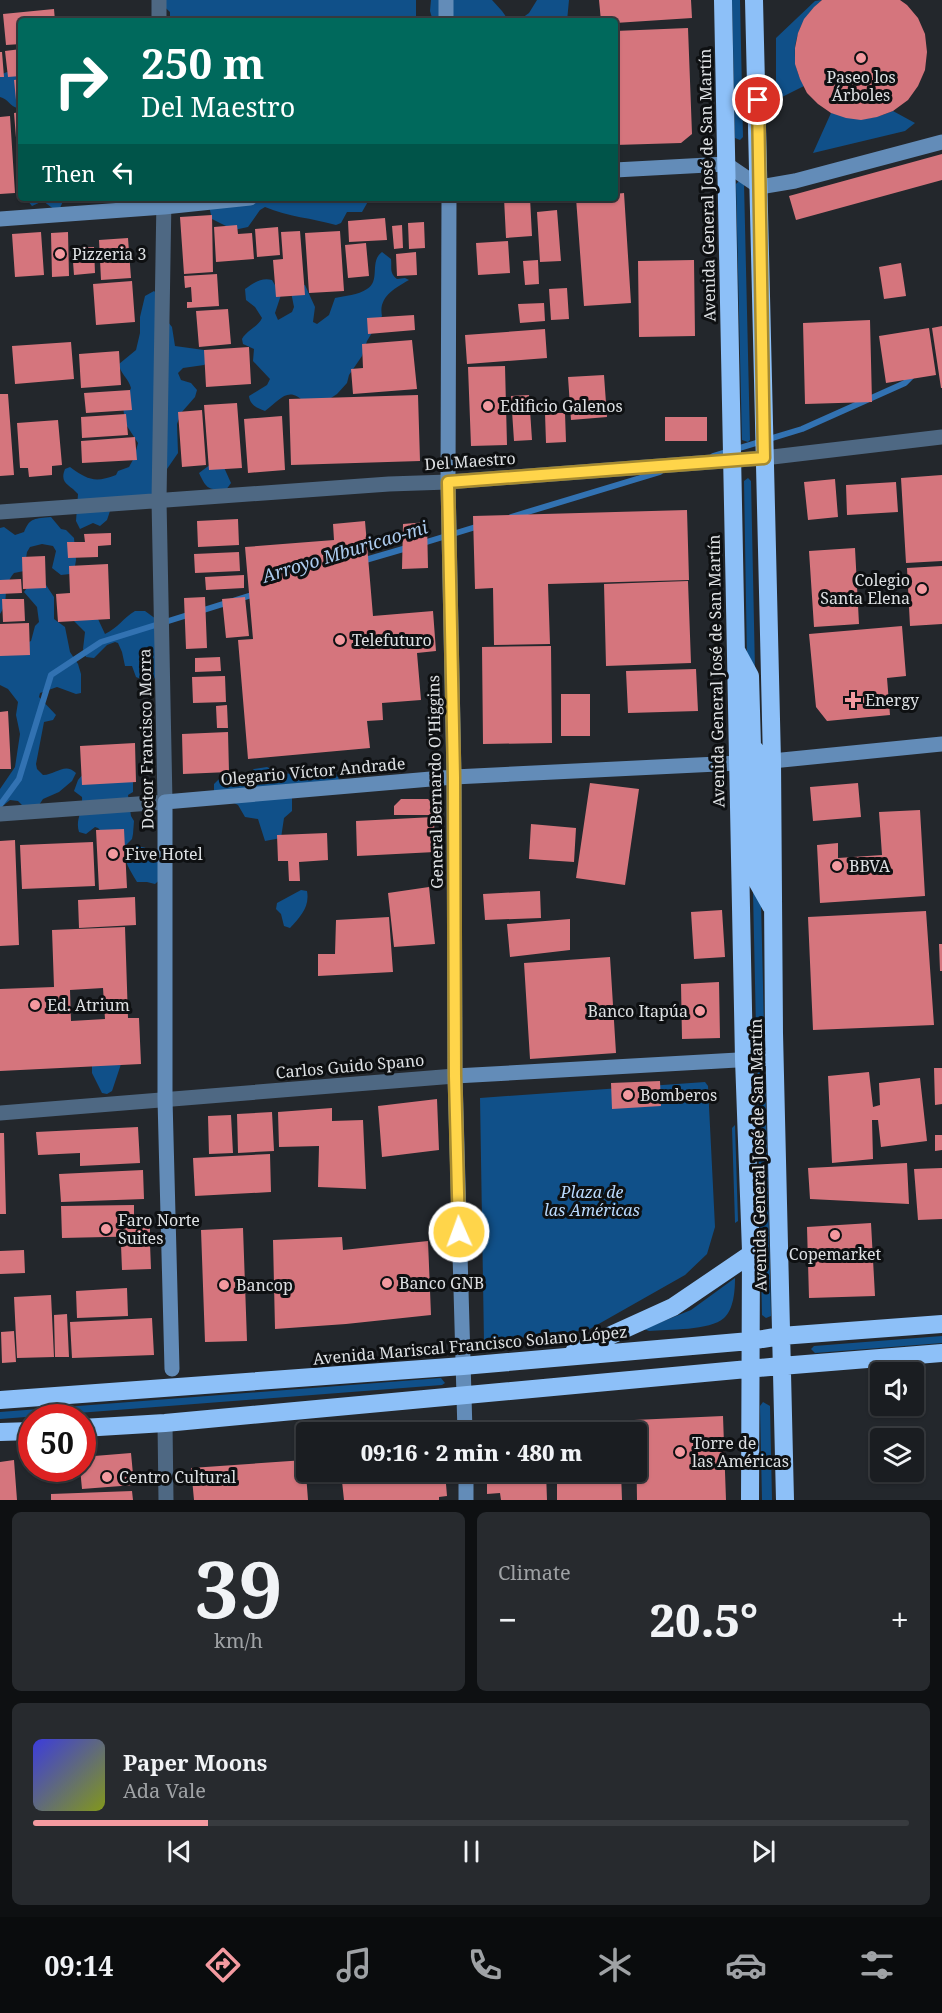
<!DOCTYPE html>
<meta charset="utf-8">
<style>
:root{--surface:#1a1d21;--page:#272a2e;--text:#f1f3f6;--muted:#9fa2a5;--line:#383b3f;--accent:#f49aa0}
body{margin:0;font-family:"Noto Serif",serif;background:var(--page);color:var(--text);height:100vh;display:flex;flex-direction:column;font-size:22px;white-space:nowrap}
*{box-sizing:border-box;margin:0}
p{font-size:20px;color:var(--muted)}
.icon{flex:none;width:33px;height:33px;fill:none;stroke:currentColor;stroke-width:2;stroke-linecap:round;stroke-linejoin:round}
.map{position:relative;height:1500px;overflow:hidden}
.drawer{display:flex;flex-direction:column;gap:12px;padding:12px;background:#0e1012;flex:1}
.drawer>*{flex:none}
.guide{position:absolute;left:18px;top:18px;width:600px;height:183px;border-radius:6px;box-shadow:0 2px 4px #0004,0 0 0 2px var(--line);background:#00695c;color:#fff;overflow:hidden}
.buttons{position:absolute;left:870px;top:1362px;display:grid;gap:12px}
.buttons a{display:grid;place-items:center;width:54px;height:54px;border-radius:6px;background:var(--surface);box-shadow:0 2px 4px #0004,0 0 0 2px var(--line);font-size:30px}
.speed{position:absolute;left:18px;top:1404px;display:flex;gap:12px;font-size:30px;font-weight:700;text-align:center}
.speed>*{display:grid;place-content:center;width:78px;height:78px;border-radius:50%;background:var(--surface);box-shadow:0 2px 4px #0004,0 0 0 2px var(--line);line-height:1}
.speed .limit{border:9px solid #d22;background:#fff;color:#111}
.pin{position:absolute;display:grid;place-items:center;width:51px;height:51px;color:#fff;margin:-26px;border:3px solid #fff;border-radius:50%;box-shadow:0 2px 6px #0007}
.me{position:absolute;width:66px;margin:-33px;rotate:358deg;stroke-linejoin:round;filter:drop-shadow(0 0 4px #0008)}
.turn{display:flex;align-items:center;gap:21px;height:126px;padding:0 24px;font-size:27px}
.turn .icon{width:78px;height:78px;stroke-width:2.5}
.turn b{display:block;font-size:42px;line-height:51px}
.then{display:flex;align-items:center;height:57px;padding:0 24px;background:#0003;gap:12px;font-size:22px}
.big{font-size:45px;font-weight:800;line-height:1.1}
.drawer .card{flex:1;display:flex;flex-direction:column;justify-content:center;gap:9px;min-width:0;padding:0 21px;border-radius:9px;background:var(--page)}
.drawer .dial{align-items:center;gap:0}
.dial b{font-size:78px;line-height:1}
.song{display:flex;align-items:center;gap:18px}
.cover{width:72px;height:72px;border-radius:9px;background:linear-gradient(135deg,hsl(240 70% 55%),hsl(70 70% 35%))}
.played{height:6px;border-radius:3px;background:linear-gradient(90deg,var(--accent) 20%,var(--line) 20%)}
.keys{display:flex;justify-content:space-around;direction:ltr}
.heat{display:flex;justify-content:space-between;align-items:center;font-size:33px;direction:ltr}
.drawer .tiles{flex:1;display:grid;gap:12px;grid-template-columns:1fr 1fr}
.card:last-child{grid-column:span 2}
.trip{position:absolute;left:296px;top:1422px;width:351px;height:60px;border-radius:6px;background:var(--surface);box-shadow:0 2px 4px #0004,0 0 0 2px var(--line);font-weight:800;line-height:60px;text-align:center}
.menu{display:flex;height:96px;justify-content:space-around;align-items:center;background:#0a0c0d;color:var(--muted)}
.menu .icon{width:42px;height:42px}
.menu .selected{color:var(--accent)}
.menu b{font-size:27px;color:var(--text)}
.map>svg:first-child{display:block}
</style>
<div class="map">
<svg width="942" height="1500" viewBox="0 0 942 1500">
<rect width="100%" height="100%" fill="#23272c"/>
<!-- green -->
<path fill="#105089" d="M157,0H416V21H170V12Z
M431,0H492L502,11L509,21H433L430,11Z
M537,0H569L567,21H518L529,13Z
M732,0H740L743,137L740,140L735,138Z
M822,0C796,21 786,56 804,86L776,100V38L815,1Z
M7,72L21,77V105L17,108C10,106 8,99 0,97V75Z
M893,111L915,123L905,131L813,153L831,113C859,119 866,122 893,111Z
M739,181L744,183L750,440L748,442L742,440L736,184Z
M28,198H63L64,199L60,208L55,210L43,201L32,206L27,200Z
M217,198H370L362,212H347L341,223L336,225C312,218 288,217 265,207L260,210L248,227L234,230L212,219L209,206Z
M382,252L391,259C392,268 389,273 397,279L405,278L409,280C395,288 378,297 382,316L367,341L362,356L349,375L347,383L337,394L325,402H304C288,385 279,401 265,411C257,408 250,405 249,396L267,385L270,379L253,361L254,349L243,344L242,339C247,330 258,327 262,318L255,307L246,300L245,289C253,283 262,277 272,280L281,295L275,313L278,320L292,312L294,307L291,292L294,287L305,285L315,307L313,322L317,324L329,315L335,298C345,296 358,295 367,289C381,281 369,261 382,252Z
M154,291L161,298L164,317L172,327L175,346L204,350L207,353L208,362L204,365L183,368L178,373L181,380L191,383L197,390L195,397L181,413L177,424L178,453L167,469L164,484L155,496L110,511L107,520L100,526L93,523L80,529L76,521L78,494C70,484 59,484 65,469L70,467C88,480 95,483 116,475L118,471L129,467L134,458L138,443L125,423L123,406L131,388C129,379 119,372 119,364L136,350L140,333V317L145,296Z
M215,461L222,463L231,483L226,490C208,489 207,490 199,473Z
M748,478L751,481L755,670L747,661L744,481Z
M51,517L61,529L66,530L74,538L76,560L75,566L70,574L61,575L52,568L56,551L53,546L42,544L30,547L27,552L24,571L14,573C0,590 11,598 0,614V528L4,527L15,535L24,532C30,517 35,519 51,517Z
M29,585H46L54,597V619L65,627L70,652L78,664L81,674V693L76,694L57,687L40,693L39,697L56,715L53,720L44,722L36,764L37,769L43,775C57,774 65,762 76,773L72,781L59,792L43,799L37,808H25L18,801L10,800L4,805L0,806V789L15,767L20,734L16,715L18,702L8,689L0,685V655L31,641L35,626L39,622L37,607L24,592Z
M135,611H145L156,619L158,671L154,679L148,682L136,677L132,666H125L122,652L118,643L115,642L107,645L94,658L86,657L83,649L85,632L74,621L77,618L98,619L105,634C118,628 123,618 135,611Z
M267,767C271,769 276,773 280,773C298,777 319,761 338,775L339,781L292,796V811L284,818L281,838L265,841L258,819L245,817L238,805L214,793V784L220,778L233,772L245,776L254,769Z
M84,773L133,777V792L128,795L131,816L134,821L133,834L132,839L125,846L117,848L98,828L95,827L86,834L79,832C75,820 83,812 82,797L74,791L78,780Z
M128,845C155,848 157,850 164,876L155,884L147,882H137C131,871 120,858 128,845Z
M301,890L307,891C310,907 300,917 290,928L284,926L281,914L276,909L277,903Z
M753,892L761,902L764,1029L761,1031L756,1028Z
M92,1058L121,1064L112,1091L107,1094L102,1093L92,1073Z
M760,1071L765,1074L771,1316L766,1318L762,1315L757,1074Z
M705,1082L708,1086L715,1227L707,1254L685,1275L588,1330L484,1342L480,1098Z
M735,1125L738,1221L735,1223L732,1128Z
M735,1278C735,1290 734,1309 724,1318C710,1331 668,1329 649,1331L644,1329L691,1310Z
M942,1336V1343L815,1353L811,1349L814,1346Z
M441,1378L445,1383L442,1385L0,1419V1412Z
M763,1402L770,1406L772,1500H762L760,1406Z"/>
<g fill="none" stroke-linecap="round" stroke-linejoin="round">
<!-- stream -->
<path stroke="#3272b2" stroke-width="6" d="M713,456L802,429L905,383L913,375
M511,517L660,472
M420,544L479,526
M362,561L410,547
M0,805L19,779L51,675L101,642L255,594"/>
</g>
<!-- building -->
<path fill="#d5757d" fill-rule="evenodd" d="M599,0H691L692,18L615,23V21H601Z
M822,0H900L907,5L918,18L925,34L927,52L925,70L918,86L908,100L893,111L877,117L861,120L846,118L831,113L818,104L807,93L800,79L795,64V48L798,33L804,19L814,7Z
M54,9L55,21H21V44L6,45L3,14Z
M688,28L692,134L681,143L615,145V31Z
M21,49V76L8,77L5,51Z
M0,52H2L4,77H0Z
M21,79V99L16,100L14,80Z
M21,112V149L17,150L14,113Z
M10,116L15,193L0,194V117Z
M942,154V180L796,220L789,196Z
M624,193L631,303L584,306L576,198H615V194Z
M504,198H530L532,236L506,238Z
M557,210L561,261L540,262L537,212Z
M212,215L213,272L184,274L180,217Z
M385,218L387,240L349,242L348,221Z
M424,222L425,248L409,249L408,223Z
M237,225L238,234L252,233L254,259L216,262L214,227Z
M402,225L403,248L394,249L392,226Z
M278,227L280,255L257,257L255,229Z
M300,231L305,295L276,297L273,260L283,259L281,232Z
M340,231L344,291L309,293L305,233Z
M41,232L44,275L15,277L12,234Z
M68,232L69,276L52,277L51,233Z
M128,238L131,278L101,280L99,240Z
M508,241L510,273L478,275L476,243Z
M366,243L369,276L348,278L345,245Z
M94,247L95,273L74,275L72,248Z
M416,252L417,275L397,276L396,254Z
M538,260L539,284L525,285L523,261Z
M694,260L695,336L639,337L638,261Z
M901,263L906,296L884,299L879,267Z
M217,274L219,306L187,308V302H192L191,287L185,288L184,276Z
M132,281L135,322L96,325L93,284Z
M567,288L569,319L551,320L549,289Z
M544,303L545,321L520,323L518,304Z
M228,309L231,344L199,347L196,311Z
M414,315L415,330L368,334L367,318Z
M870,320L872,402L805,404L803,323Z
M942,326V388H941L932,328Z
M929,328L936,375L886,383L879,336Z
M545,329L547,358L467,364L465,335Z
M412,340L417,389L353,394L351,369L363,368L362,344Z
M71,342L74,379L15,384L12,346Z
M249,347L251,384L206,387L204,350Z
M119,351L121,385L81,388L79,354Z
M505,366L507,445L471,446L468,367Z
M604,375L607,417L571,420L568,377Z
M130,390L132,410L86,413L84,393Z
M0,394H8L14,475L0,476Z
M418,395L420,461L291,465L289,399Z
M529,395L532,440L514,441L511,396Z
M237,403L242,468L209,470L204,405Z
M202,410L206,465L182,467L178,412Z
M545,413H565L566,442L546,443Z
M126,414L128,435L82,438L81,417Z
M282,416L285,470L248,473L244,419Z
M665,417H707V441H665Z
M58,420L62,465L52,466V475L29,477L28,468H20L17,423Z
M135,437L137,460L82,463L81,441Z
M942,475V561L906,563L901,478Z
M835,479L838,517L808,520L804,482Z
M896,482L898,512L847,515L846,485Z
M687,510L689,580L548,584L550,644L494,645L493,588L475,589L473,516Z
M238,519L239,545L198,547L197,521Z
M365,521L373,616L433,611L436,651L417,653L421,700L382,703L383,720L367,721L370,748L248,759L238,640L253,639L245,547L334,540L333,524Z
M427,522L428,568L402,569L403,524Z
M111,533V545L98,546V557L68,558L67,542H85L84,534Z
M855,548L859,624L814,627L809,551Z
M239,552L240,571L195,573L194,554Z
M45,556L46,588L23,589L22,557Z
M108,564L110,619L58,622L56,594L70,593L69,566Z
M942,566V624L910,626L907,568Z
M244,575V588L206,590L205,577Z
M21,579L22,593L0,594V580Z
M688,581L691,663L606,666L604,584Z
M205,597L207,648L186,649L184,598Z
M245,597L249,636L226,638L222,599Z
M2,599H24L25,621L3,622Z
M29,623L30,655L0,656V624Z
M902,626L906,676L887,678L890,715L827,721L816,707L809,634Z
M551,646L552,743L483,744L482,647Z
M220,657L221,671L195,672V658Z
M696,669L698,711L628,713L626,671Z
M225,676L226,702L193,703L192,677Z
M561,694H590V736H561Z
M227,705L228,728H217L216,706Z
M8,711L11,769H0V712Z
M228,732L229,772L183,774L182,734Z
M135,743L136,782L82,785L80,746Z
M590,783L639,789L625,885L576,878Z
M858,783L861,817L813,821L810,787Z
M401,799H428L436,807V815H394V806Z
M920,810L925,896L820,903L817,845L838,843V858L882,855L879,812Z
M434,817L435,852L357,856L356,821Z
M531,824L576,828L574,862L529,859Z
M124,829L127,888L99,890L96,830Z
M327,833L328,860L299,862L300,881H289L288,861H278L277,835Z
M15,840L19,945L0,946V841Z
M93,842L95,886L22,889L20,845Z
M429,887L435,944L394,947L388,893Z
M540,891L541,918L485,920L483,894Z
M135,897L136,925L79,928L78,900Z
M722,910L725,957L694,959L691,912Z
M926,911L934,1025L813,1030L808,917Z
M389,917L393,972L318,976V954H335L336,920Z
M570,919V950L510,957L507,924Z
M125,927L128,1018H139L141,1064L0,1071V989L54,987L52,930ZM103,988L105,1019L71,1021L70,990Z
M939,944H942V971H940Z
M610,957L616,1053L530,1059L524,963Z
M719,982L720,1038L682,1039L681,984Z
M934,1068H942V1104L935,1105Z
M869,1072L873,1107L880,1105L879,1083L920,1078L927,1141L881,1147L878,1120H872L873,1159L832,1163L828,1076Z
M660,1081L661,1106L612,1109L611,1083Z
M437,1099L439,1150L382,1157L378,1106Z
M332,1108V1121L363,1120L366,1189L318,1187L319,1146L279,1147L278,1112Z
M272,1112L274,1151L238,1153L237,1114Z
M231,1115L233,1153L209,1154L208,1116Z
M138,1127L140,1163L80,1166V1153L38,1155L36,1132Z
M0,1133H4L6,1214H0Z
M935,1135H942V1150L935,1151Z
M270,1154L271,1192L195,1196L193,1158Z
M907,1163L909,1204L810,1199L808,1168Z
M942,1168V1219L918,1220L914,1169Z
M143,1170L144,1199L61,1202L59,1174Z
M134,1205V1221H150V1236L62,1238L61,1206Z
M871,1223L875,1296L809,1298L807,1227Z
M243,1228L247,1341L205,1342L201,1230Z
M342,1237L343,1250L428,1241L431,1315L346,1324L275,1329L273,1240Z
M150,1244L151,1269L122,1270L121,1245Z
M24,1250L25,1273L0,1274V1251Z
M127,1288L128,1316L77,1318L76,1291Z
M51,1295L54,1357L17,1358L14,1297Z
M67,1314L69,1357H55L54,1315Z
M152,1318L154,1355L72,1358L70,1322Z
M14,1331L16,1362L2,1363L1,1332Z
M723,1416L726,1500H637L636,1432H634V1420Z
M546,1428V1432H519V1431Z
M131,1453L134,1485L82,1489L80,1468H82V1457Z
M14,1460L17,1500H0V1462Z
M305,1460L308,1500H194L191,1468Z
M341,1472H445L447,1496L439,1497V1500H344Z
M487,1472H546L547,1500H501L500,1493L487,1494Z
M557,1472H621L622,1500H557Z
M132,1491L133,1500H51V1494Z"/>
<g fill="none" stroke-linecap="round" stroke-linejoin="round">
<!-- street -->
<path stroke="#4e6883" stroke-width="15" d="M159,0V21
M0,512L389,484L448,482L764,458L942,437
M0,814L165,802L159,500L164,198
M0,1113L455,1076
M165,1423L166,1500"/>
<!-- secondary -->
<path stroke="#638cb8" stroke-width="15" d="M446,0V21
M615,170L726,164L760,187L795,181L942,142
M449,198L448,482L454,777L455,1076L465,1432
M0,219L164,207L250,198
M772,761L942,744
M455,1076L774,1058
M172,1369L165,1099V802L454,777L738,763
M466,1472V1500"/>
<!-- highway -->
<path stroke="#8dc0f8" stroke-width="18" d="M723,0L744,1059L751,1251L750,1500
M754,0L772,761L774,1033L785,1500
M737,652L750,676L752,746L761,758L772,761
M738,763H749L755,768L758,883L771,906
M574,1352L673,1307L751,1254
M0,1400L463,1366L750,1341L781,1336L942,1324
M82,1428L165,1423L781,1366L942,1353
M0,1432L32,1431"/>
</g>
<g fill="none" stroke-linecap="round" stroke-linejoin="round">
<defs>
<path id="route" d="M459,1232L455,1076L454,777L448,482L764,458L758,100"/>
</defs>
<!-- route casing -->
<use href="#route" stroke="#a68a30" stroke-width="15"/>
<!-- route -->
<use href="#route" stroke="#ffd54a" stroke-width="10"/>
</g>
<!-- markers -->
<g fill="#f49aa0" stroke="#0e1012" stroke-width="2">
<circle cx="861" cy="58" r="6"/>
<circle cx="60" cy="254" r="6"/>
<circle cx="488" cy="406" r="6"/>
<circle cx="922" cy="589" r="6"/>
<circle cx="340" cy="640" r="6"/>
<path d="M850 691h6v6h6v6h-6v6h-6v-6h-6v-6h6z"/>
<circle cx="113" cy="854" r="6"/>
<circle cx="837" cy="866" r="6"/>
<circle cx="35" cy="1005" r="6"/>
<circle cx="700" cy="1011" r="6"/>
<circle cx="628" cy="1095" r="6"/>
<circle cx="106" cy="1229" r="6"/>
<circle cx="835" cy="1235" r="6"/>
<circle cx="387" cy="1283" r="6"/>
<circle cx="224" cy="1285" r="6"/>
<circle cx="680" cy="1452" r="6"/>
<circle cx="107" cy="1477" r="6"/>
</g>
<g text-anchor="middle" stroke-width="6" stroke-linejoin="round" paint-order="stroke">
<!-- poi labels -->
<g font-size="16" fill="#dee1e4" stroke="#0e1012" text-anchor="start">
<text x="861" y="83" text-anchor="middle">Paseo los<tspan x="861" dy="18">Árboles</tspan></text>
<text x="72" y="260">Pizzeria 3</text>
<text x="500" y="412">Edificio Galenos</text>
<text x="910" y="586" text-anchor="end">Colegio<tspan x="910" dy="18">Santa Elena</tspan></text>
<text x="352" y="646">Telefuturo</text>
<text x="865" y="706">Energy</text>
<text x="125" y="860">Five Hotel</text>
<text x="849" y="872">BBVA</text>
<text x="47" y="1011">Ed. Atrium</text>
<text x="688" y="1017" text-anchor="end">Banco Itapúa</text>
<text x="640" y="1101">Bomberos</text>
<text x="118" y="1226">Faro Norte<tspan x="118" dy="18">Suites</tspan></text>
<text x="835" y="1260" text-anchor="middle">Copemarket</text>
<text x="399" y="1289">Banco GNB</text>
<text x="236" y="1291">Bancop</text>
<text x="692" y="1449">Torre de<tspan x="692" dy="18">las Américas</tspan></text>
<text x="119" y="1483">Centro Cultural</text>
</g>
<!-- street labels -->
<g font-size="16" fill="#dee1e4" stroke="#0e1012">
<text transform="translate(707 185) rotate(-91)" y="6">Avenida General José de San Martín</text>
<text transform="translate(470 461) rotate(-4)" y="6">Del Maestro</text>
<text transform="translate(716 671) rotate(-91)" y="6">Avenida General José de San Martín</text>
<text transform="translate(146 739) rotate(-91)" y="6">Doctor Francisco Morra</text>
<text transform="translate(313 771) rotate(-5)" y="6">Olegario Víctor Andrade</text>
<text transform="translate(435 782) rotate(-91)" y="6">General Bernardo O'Higgins</text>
<text transform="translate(350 1066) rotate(-5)" y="6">Carlos Guido Spano</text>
<text transform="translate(758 1155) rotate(-91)" y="6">Avenida General José de San Martín</text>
<text transform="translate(470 1345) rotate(-5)" y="6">Avenida Mariscal Francisco Solano López</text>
</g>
<!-- park labels -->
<g font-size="16" font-style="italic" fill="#bbdbff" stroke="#0e1012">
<text x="592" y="1198">Plaza de<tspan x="592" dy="18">las Américas</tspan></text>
</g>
<!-- water labels -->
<g font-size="18" font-style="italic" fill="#accbee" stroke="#0e1012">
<text transform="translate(345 552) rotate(-17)" y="6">Arroyo Mburicao-mi</text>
</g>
</g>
</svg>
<div class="buttons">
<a><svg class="icon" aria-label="sound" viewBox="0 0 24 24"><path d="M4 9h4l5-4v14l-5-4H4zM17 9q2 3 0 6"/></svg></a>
<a><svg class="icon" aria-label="layers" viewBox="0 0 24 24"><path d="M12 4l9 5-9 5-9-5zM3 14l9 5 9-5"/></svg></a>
</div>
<div class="speed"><div class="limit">50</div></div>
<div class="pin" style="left:758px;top:100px;background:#d93025"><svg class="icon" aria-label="arrive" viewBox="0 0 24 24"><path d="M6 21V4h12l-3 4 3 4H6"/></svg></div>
<svg class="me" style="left:459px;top:1232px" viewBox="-20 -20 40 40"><circle r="17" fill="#ffd54a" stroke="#fff" stroke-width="3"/><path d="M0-11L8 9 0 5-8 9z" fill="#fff"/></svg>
<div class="trip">09:16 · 2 min · 480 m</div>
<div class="guide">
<div class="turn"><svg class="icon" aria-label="right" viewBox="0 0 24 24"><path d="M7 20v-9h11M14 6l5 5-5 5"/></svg><div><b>250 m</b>Del Maestro</div></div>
<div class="then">Then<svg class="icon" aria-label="left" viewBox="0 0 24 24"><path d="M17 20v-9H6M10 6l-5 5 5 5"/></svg></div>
</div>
</div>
<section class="drawer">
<div class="tiles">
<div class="card dial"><b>39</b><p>km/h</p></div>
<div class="card"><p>Climate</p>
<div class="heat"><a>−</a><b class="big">20.5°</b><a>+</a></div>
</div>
<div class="card">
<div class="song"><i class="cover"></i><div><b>Paper Moons</b><p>Ada Vale</p></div></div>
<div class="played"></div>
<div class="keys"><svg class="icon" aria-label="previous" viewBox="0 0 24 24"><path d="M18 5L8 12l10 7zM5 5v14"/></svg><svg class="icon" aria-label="pause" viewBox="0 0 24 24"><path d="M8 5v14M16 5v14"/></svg><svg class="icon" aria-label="next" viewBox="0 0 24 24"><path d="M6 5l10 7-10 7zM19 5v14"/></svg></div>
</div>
</div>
</section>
<nav class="menu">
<b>09:14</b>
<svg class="icon selected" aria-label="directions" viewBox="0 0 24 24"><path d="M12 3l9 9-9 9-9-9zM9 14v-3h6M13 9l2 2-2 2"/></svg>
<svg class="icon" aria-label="music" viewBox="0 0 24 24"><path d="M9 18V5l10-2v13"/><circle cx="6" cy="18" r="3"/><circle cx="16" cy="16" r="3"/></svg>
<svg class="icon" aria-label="phone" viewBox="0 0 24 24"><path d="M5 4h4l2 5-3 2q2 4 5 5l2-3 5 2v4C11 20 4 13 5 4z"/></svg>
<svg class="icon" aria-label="climate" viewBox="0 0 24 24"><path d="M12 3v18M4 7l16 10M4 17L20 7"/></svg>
<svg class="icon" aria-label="car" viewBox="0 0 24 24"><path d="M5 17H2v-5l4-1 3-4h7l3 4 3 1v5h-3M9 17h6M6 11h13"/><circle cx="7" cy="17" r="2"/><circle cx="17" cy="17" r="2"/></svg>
<svg class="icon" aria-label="filters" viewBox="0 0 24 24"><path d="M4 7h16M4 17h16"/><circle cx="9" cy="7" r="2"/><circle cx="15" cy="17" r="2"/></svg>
</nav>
